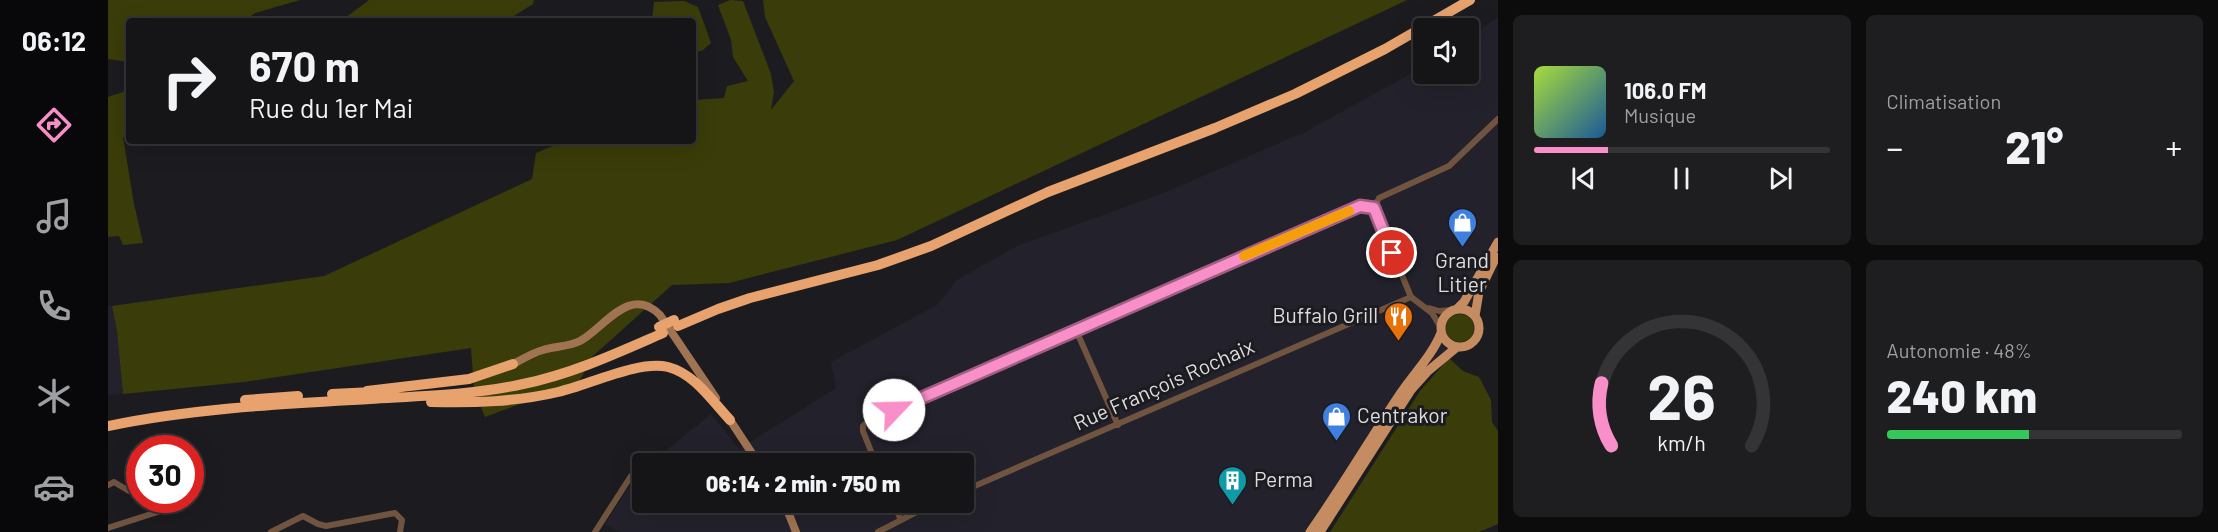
<!DOCTYPE html>
<html lang="fr">
<meta charset="utf-8">
<style>
:root{--surface:#151518;--page:#1e1e21;--text:#f1f3f6;--muted:#9d9fa2;--line:#343437;--accent:#f98fc9}
body{margin:0;font-family:Barlow,sans-serif;background:var(--page);color:var(--text);height:100vh;display:flex;flex-direction:column;font-size:22px;white-space:nowrap}
*{box-sizing:border-box;margin:0}
p{font-size:20px;color:var(--muted)}
.icon{flex:none;width:33px;height:33px;fill:none;stroke:currentColor;stroke-width:2;stroke-linecap:round;stroke-linejoin:round}
.map{position:relative;flex:1;overflow:hidden}
.drawer{display:flex;flex-direction:column;gap:15px;padding:15px;background:#0c0c0d;width:720px}
.drawer>*{flex:none}
.guide{position:absolute;left:18px;top:18px;width:570px;height:126px;border-radius:6px;box-shadow:0 6px 24px #0002,0 0 0 2px var(--line);background:#151518;color:var(--text);overflow:hidden}
.tools{position:absolute;left:1305px;top:18px;display:grid;gap:12px}
.tools a{display:grid;place-items:center;width:66px;height:66px;border-radius:6px;background:var(--surface);box-shadow:0 6px 24px #0002,0 0 0 2px var(--line);font-size:30px}
.speed{position:absolute;left:18px;top:435px;display:flex;gap:12px;font-size:30px;font-weight:700;text-align:center}
.speed>*{display:grid;place-content:center;width:78px;height:78px;border-radius:50%;background:var(--surface);box-shadow:0 6px 24px #0002,0 0 0 2px var(--line);line-height:1}
.speed .limit{border:9px solid #d22;background:#fff;color:#111}
.pin{position:absolute;display:grid;place-items:center;width:51px;height:51px;color:#fff;margin:-26px;border:3px solid #fff;border-radius:50%;box-shadow:0 2px 6px #0007}
.me{position:absolute;width:66px;margin:-33px;rotate:66deg;stroke-linejoin:round;filter:drop-shadow(0 0 4px #0008)}
.turn{display:flex;align-items:center;gap:21px;height:126px;padding:0 24px;font-size:27px}
.turn .icon{width:78px;height:78px;stroke-width:2.5}
.turn b{display:block;font-size:42px;line-height:51px}
.big{font-size:45px;font-weight:800;line-height:1.1}
.drawer .card{flex:1;display:flex;flex-direction:column;justify-content:center;gap:9px;min-width:0;padding:0 21px;border-radius:9px;background:var(--page)}
.drawer .dial{align-items:center;gap:0}
.dial svg{height:156px;overflow:visible;fill:none;stroke:var(--line);stroke-width:7;stroke-linecap:round;text-anchor:middle}
.dial text{fill:var(--text);stroke:none}
.song{display:flex;align-items:center;gap:18px}
.cover{width:72px;height:72px;border-radius:9px;background:linear-gradient(135deg,hsl(80 70% 55%),hsl(210 70% 35%))}
.played{height:6px;border-radius:3px;background:linear-gradient(90deg,var(--accent) 25%,var(--line) 25%)}
.keys{display:flex;justify-content:space-around;direction:ltr}
.heat{display:flex;justify-content:space-between;align-items:center;font-size:33px;direction:ltr}
.charge{height:9px;border-radius:4px;background:linear-gradient(90deg,#34c759 48%,var(--line) 0)}
.drawer .tiles{flex:1;display:grid;gap:15px;grid-template-columns:repeat(2,1fr)}
.trip{position:absolute;left:524px;top:453px;width:342px;height:60px;border-radius:6px;background:var(--surface);box-shadow:0 6px 24px #0002,0 0 0 2px var(--line);font-weight:800;line-height:60px;text-align:center}
main{display:flex;flex:1;min-height:0}
.tabs{display:flex;flex-direction:column;width:108px;justify-content:space-around;align-items:center;background:#08080a;color:var(--muted)}
.tabs .icon{width:42px;height:42px}
.tabs .selected{color:var(--accent)}
.tabs b{font-size:27px;color:var(--text)}
.map>svg:first-child{display:block}
</style>
<main>
<nav class="tabs">
<b>06:12</b>
<svg class="icon selected" aria-label="directions" viewBox="0 0 24 24"><path d="M12 3l9 9-9 9-9-9zM9 14v-3h6M13 9l2 2-2 2"/></svg>
<svg class="icon" aria-label="music" viewBox="0 0 24 24"><path d="M9 18V5l10-2v13"/><circle cx="6" cy="18" r="3"/><circle cx="16" cy="16" r="3"/></svg>
<svg class="icon" aria-label="phone" viewBox="0 0 24 24"><path d="M5 4h4l2 5-3 2q2 4 5 5l2-3 5 2v4C11 20 4 13 5 4z"/></svg>
<svg class="icon" aria-label="climate" viewBox="0 0 24 24"><path d="M12 3v18M4 7l16 10M4 17L20 7"/></svg>
<svg class="icon" aria-label="car" viewBox="0 0 24 24"><path d="M5 17H2v-5l4-1 3-4h7l3 4 3 1v5h-3M9 17h6M6 11h13"/><circle cx="7" cy="17" r="2"/><circle cx="17" cy="17" r="2"/></svg>
</nav>
<div class="map">
<svg width="1390" height="532" viewBox="0 0 1390 532">
<rect width="100%" height="100%" fill="#1c1c20"/>
<!-- built -->
<path fill="#23212b" d="M1390,17V263L1346,352L1308,390L1218,532H513L497,525L523,483L534,471V502H855V464L543,463L603,414L631,449L728,388L723,362L829,305L849,280L909,246L1053,194L1197,132L1315,67L1316,74H1360L1361,37Z
M0,306H4L9,331L15,394L0,395Z"/>
<!-- green -->
<path fill="#3a3c09" d="M0,0H192L147,13L136,21H21V62L0,59Z
M261,0H426L425,4L398,21H233Z
M622,0L635,1L663,74L666,92L663,110L686,81L657,17L655,0H1299L789,240L621,283L564,285L485,356L471,382L377,417L366,389L363,348L136,382L15,394L9,331L4,306L216,276L424,179L428,153L457,141H585V100L616,98L619,86L640,81L625,57L623,40L610,5Z
M576,1L590,7L603,43L595,50L585,53V21H544L546,2Z
M21,90V136L15,137L26,204L35,243L15,245L11,236L0,237V97Z
M1338 328a14 14 0 1 1 28 0a14 14 0 1 1-28 0Z
M1341,358L1355,371L1371,377L1383,400L1384,422L1390,431V524L1371,532H1222L1312,391Z"/>
<g fill="none" stroke-linecap="round" stroke-linejoin="round">
<!-- street -->
<path stroke="#705440" stroke-width="6" d="M1266,208L1271,198L1341,166L1390,119
M1266,208L1303,297L1324,313L1333,328
M1321,308L1331,311L1344,310
M968,330L1010,425
M768,464L755,431V426L760,421L1252,206L1266,208
M0,485L6,482L21,491L25,490L32,483
M855,491L1303,297
M785,502L793,520
M0,528L59,509L66,500
M163,532L195,516L210,524L218,526L287,513L294,520L292,532
M487,532L523,476
M770,532L828,502"/>
<!-- secondary -->
<path stroke="#a07453" stroke-width="8" d="M405,364C415,359 424,353 435,350C447,346 460,347 472,341C496,328 522,284 552,315L608,398
M620,417L651,464
M676,502L688,532"/>
<!-- primary -->
<path stroke="#c58c62" stroke-width="9" d="M1333 328a19 19 0 1 1 38 0a19 19 0 1 1-38 0Z
M1349,309L1356,302L1390,242
M1367,316L1371,292L1388,257
M1202,532C1234,487 1262,439 1292,394C1306,373 1324,356 1333,333
M1212,532L1303,390L1320,371L1349,347"/>
<!-- highway -->
<path stroke="#e7a26e" stroke-width="10" d="M570,326L610,309L642,298L770,265L823,246L940,192L1107,128L1187,94L1277,49L1362,0
M259,391L361,379L405,364
M224,394L265,392
M137,400L190,396
M323,402C366,403 408,402 450,392C481,385 530,360 560,367C587,374 604,401 622,420
M0,426C86,408 174,404 262,399C313,396 365,395 415,384C464,374 509,353 555,333"/>
<!-- highway-bridge -->
<path stroke="#e7a26e" stroke-width="10" d="M551,327L566,320"/>
</g>
<g fill="none" stroke-linecap="round" stroke-linejoin="round">
<defs>
<path id="route" d="M786,410L1252,206L1266,208L1284,253"/>
</defs>
<!-- route casing -->
<use href="#route" stroke="#a25d83" stroke-width="15"/>
<!-- route -->
<use href="#route" stroke="#f98fc9" stroke-width="10"/>
<!-- slow -->
<path stroke="#f59e0b" stroke-width="10" d="M1136,256L1241,211"/>
</g>
<!-- icons -->
<defs>
<symbol id="shop-pin" viewBox="-11 -11 22 30"><path d="M0 17L-7.5 6A9.5 9.5 0 1 1 7.5 6Z" fill="#3f7fe0" stroke="#1c1c20"/><path d="M-5-2.5h2.3a2.7 3.5 0 0 1 5.4 0H5L5.5 6h-11ZM-1.5-2.5h3a1.5 2.3 0 0 0-3 0Z" fill="#fff"/></symbol>
<symbol id="restaurant-pin" viewBox="-11 -11 22 30"><path d="M0 17L-7.5 6A9.5 9.5 0 1 1 7.5 6Z" fill="#e8710a" stroke="#1c1c20"/><path d="M-5-6h1v4h1v-4h1v4h1v-4h1v5L-1.5 .5V6h-2V.5L-5-1ZM5-6V6H3V1.5H1.5Q1.5-4 5-6Z" fill="#fff"/></symbol>
<symbol id="building-pin" viewBox="-11 -11 22 30"><path d="M0 17L-7.5 6A9.5 9.5 0 1 1 7.5 6Z" fill="#0f9aa8" stroke="#1c1c20"/><path d="M-4-6H4V6H1V3H-1V6H-4ZM-2.5-4.3h1.7v1.8h-1.7ZM.8-4.3h1.7v1.8H.8ZM-2.5-1h1.7V.8h-1.7ZM.8-1h1.7V.8H.8Z" fill="#fff"/></symbol>
</defs>
<g fill-rule="evenodd">
<use href="#shop-pin" x="1338" y="206" width="33" height="45"/>
<use href="#restaurant-pin" x="1274" y="300" width="33" height="45"/>
<use href="#shop-pin" x="1212" y="400" width="33" height="45"/>
<use href="#building-pin" x="1108" y="464" width="33" height="45"/>
</g>
<g text-anchor="middle" stroke-width="6" stroke-linejoin="round" paint-order="stroke">
<!-- poi labels -->
<g font-size="21" fill="#dddde0" stroke="#1c1c20" text-anchor="start">
<text x="1354" y="268" text-anchor="middle">Grand<tspan x="1354" dy="24">Litier</tspan></text>
<text x="1270" y="323" text-anchor="end">Buffalo Grill</text>
<text x="1249" y="423">Centrakor</text>
<text x="1146" y="487">Perma</text>
</g>
<!-- street labels -->
<g font-size="21" fill="#dddde0" stroke="#1c1c20">
<text transform="translate(1056 385) rotate(-24)" y="7">Rue François Rochaix</text>
</g>
</g>
</svg>
<div class="tools">
<a><svg class="icon" aria-label="sound" viewBox="0 0 24 24"><path d="M4 9h4l5-4v14l-5-4H4zM17 9q2 3 0 6"/></svg></a>
</div>
<div class="speed"><div class="limit">30</div></div>
<div class="pin" style="left:1284px;top:253px;background:#d93025"><svg class="icon" aria-label="arrive" viewBox="0 0 24 24"><path d="M6 21V4h12l-3 4 3 4H6"/></svg></div>
<svg class="me" style="left:786px;top:410px" viewBox="-20 -20 40 40"><circle r="19" fill="#fff"/><path d="M0-13L10 11 0 6-10 11z" fill="#f98fc9"/></svg>
<div class="trip">06:14 · 2 min · 750 m</div>
<div class="guide">
<div class="turn"><svg class="icon" aria-label="right" viewBox="0 0 24 24"><path d="M7 20v-9h11M14 6l5 5-5 5"/></svg><div><b>670 m</b>Rue du 1er Mai</div></div>
</div>
</div>
<section class="drawer">
<div class="tiles">
<div class="card">
<div class="song"><i class="cover"></i><div><b>106.0 FM</b><p>Musique</p></div></div>
<div class="played"></div>
<div class="keys"><svg class="icon" aria-label="previous" viewBox="0 0 24 24"><path d="M18 5L8 12l10 7zM5 5v14"/></svg><svg class="icon" aria-label="pause" viewBox="0 0 24 24"><path d="M8 5v14M16 5v14"/></svg><svg class="icon" aria-label="next" viewBox="0 0 24 24"><path d="M6 5l10 7-10 7zM19 5v14"/></svg></div>
</div>
<div class="card"><p>Climatisation</p>
<div class="heat"><a>−</a><b class="big">21°</b><a>+</a></div>
</div>
<div class="card dial"><svg viewBox="0 0 100 80">
<path d="M14 69A42 42 0 1 1 86 69"/>
<path d="M14 69A42 42 0 0 1 9 37" stroke="#f98fc9"/>
<text x="50" y="56" font-size="32" font-weight="700">26</text>
<text x="50" y="72" font-size="11">km/h</text>
</svg></div>
<div class="card"><p>Autonomie · 48%</p><b class="big">240 km</b><div class="charge"></div></div>
</div>
</section>
</main>
